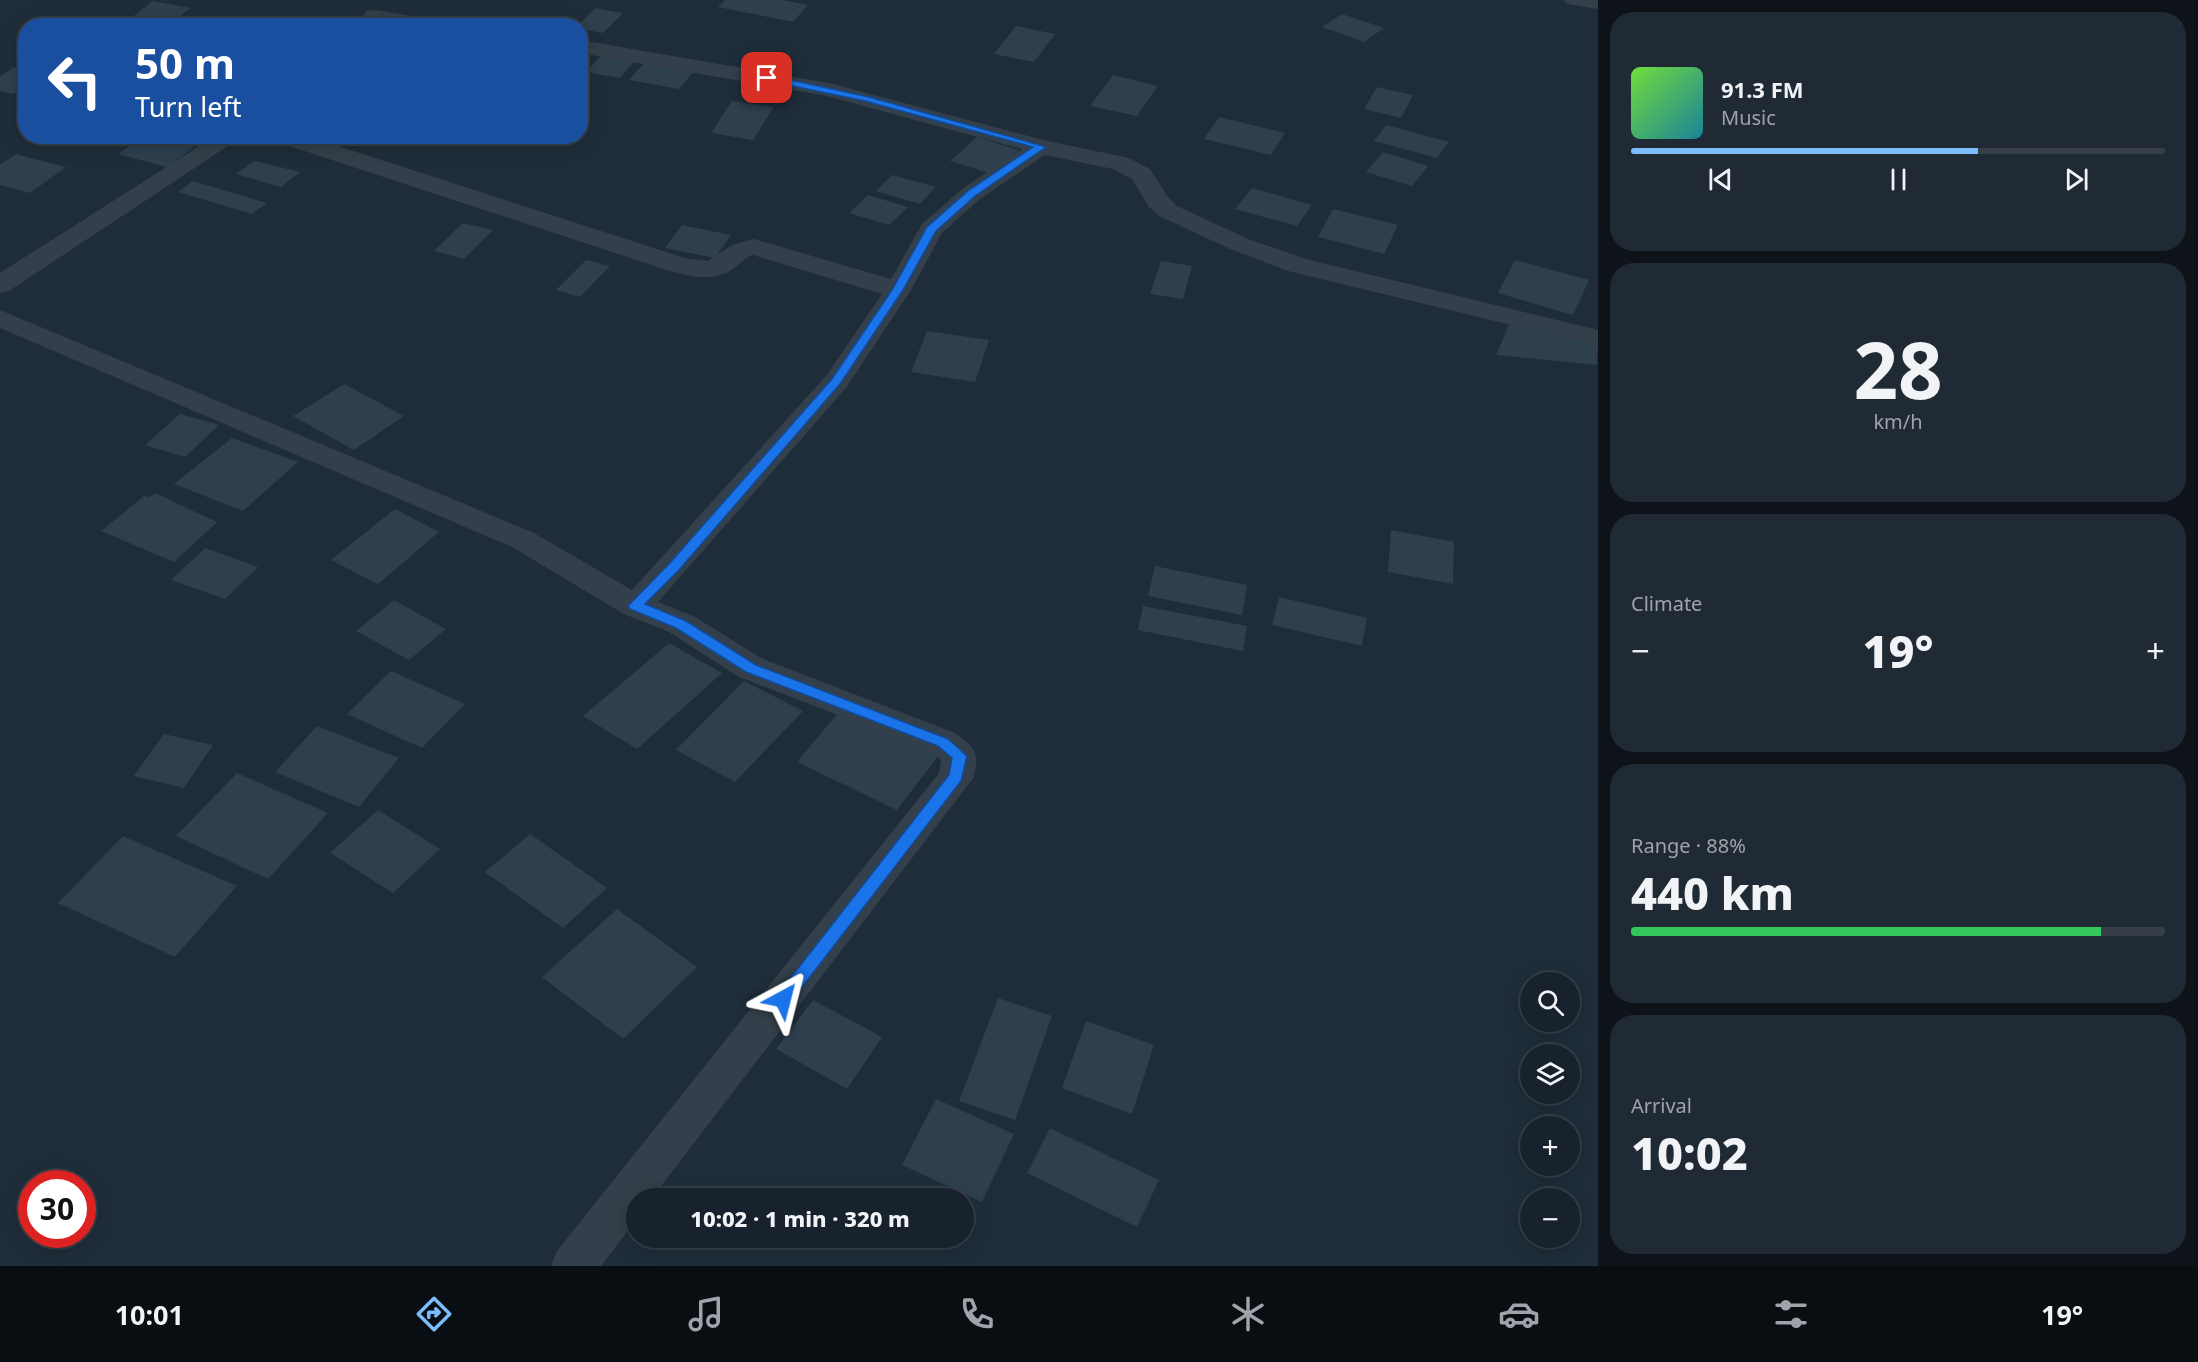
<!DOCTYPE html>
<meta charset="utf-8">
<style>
:root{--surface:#17222c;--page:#202a34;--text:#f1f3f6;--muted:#9ea4a9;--line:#363f48;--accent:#7bbbfe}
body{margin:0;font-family:"Noto Sans",sans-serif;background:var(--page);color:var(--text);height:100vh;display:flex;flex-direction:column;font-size:22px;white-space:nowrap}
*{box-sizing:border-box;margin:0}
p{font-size:20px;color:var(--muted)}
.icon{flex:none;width:33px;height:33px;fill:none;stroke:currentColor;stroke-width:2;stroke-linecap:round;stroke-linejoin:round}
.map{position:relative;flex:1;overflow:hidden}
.side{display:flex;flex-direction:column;gap:12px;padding:12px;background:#0d1318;width:600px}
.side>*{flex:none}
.banner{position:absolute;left:18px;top:18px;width:570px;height:126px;border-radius:24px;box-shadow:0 3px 15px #0003,0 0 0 2px var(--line);background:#1a4fa0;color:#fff;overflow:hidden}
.tools{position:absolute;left:1520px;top:972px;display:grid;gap:12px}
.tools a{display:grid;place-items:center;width:60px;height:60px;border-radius:50%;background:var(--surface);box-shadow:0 3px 15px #0003,0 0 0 2px var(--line);font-size:30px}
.speed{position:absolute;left:18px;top:1170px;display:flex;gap:12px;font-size:30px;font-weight:700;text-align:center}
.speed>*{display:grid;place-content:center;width:78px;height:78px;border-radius:50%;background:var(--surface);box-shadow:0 3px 15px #0003,0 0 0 2px var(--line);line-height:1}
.speed .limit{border:9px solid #d22;background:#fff;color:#111}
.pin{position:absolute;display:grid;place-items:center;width:51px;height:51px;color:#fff;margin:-26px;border-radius:12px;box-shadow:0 3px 9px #0006}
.me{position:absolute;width:66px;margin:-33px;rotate:38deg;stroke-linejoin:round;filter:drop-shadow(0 0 4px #0008)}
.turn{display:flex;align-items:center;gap:21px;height:126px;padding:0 18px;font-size:27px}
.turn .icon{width:78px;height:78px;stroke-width:2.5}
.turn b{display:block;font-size:42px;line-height:51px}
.big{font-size:45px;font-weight:800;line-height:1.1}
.side .card{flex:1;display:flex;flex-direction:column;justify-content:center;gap:9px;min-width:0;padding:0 21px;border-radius:24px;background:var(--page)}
.side .dial{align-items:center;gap:0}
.dial b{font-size:78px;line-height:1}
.song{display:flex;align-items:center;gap:18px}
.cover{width:72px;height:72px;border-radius:9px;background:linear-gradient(135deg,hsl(100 70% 55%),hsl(190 70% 35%))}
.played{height:6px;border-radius:3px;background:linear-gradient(90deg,var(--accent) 65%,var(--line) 65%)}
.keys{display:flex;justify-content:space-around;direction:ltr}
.heat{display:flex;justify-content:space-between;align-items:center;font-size:33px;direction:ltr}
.charge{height:9px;border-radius:4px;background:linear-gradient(90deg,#34c759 88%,var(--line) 0)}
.trip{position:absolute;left:626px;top:1188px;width:348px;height:60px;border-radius:30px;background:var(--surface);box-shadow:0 3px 15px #0003,0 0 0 2px var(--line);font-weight:800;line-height:60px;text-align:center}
.tabs{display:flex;height:96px;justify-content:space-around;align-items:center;background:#090e12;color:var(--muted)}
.tabs .icon{width:42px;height:42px}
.tabs .active{color:var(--accent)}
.tabs b{font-size:27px;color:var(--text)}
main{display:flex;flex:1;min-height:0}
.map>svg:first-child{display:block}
</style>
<main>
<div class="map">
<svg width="1598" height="1266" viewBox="0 0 1598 1266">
<rect width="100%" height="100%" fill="#1f2d3a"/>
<!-- building -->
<path fill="#2e3f4e" d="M725,0H782L808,5L793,22L718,7Z
M153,1L191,8L170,24L131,18Z
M595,8L623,13L603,33L580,29L578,26Z
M1342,14L1384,28L1364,42L1322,27Z
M1016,26L1055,34L1034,62L994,54Z
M604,52L637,58L620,78L586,72Z
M647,60L696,69L679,89L629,80Z
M14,67L26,70V87L13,94L0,91V76Z
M1113,75L1158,86L1137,116L1090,106Z
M1377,87L1413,95L1401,118L1364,109Z
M732,101L774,107L753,140L711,133Z
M1219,117L1285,133L1271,155L1204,139Z
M1386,125L1449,142L1437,158L1374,141Z
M162,136L159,139L224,136L210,149L174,142L194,147L167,167L118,154L135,142L117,136Z
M977,137L1019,150L993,174L950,161Z
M1383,152L1428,166L1412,186L1366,172Z
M16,154L66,167L30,193L0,185V165Z
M255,161L300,172L281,187L236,174Z
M892,175L936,187L920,204L876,191Z
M193,181L267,203L252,214L178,192Z
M1252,188L1312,205L1297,226L1235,209Z
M868,195L908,207L889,225L849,213Z
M1333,209L1398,225L1384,254L1318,237Z
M463,223L493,230L464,259L434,251Z
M682,225L731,235L715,258L665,248Z
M586,260L610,266L580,297L556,290Z
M1515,260L1589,280L1573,315L1498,293Z
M1161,261L1192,266L1183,299L1150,294Z
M1511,320L1598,342L1597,365L1496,355Z
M927,331L989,340L975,382L911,372Z
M344,384L404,416L354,450L293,416Z
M180,414L219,425L185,457L145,445Z
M232,438L298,462L243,511L174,484Z
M155,493L217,522L174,562L101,531L144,496L149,497Z
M395,509L439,532L378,584L331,560Z
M1391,530L1454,542L1453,584L1388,572Z
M205,548L258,567L225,599L171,580Z
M1155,566L1247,585L1242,615L1148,596Z
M1279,597L1367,618L1362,646L1272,625Z
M394,600L446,629L409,660L356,631Z
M1143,606L1247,626L1243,651L1138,630Z
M669,643L722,673L637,749L583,716Z
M391,671L465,704L422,748L347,714Z
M744,681L803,711L735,782L676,750Z
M843,707L941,752L897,810L797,762Z
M317,726L399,758L359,807L275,772Z
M164,734L213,745L184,788L134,776Z
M237,773L328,813L268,879L176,836Z
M378,810L440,849L393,893L330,853Z
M530,834L607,888L563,928L485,872Z
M123,836L237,886L175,957L58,903Z
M617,909L697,967L623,1039L542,977Z
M998,998L1052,1016L1015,1120L959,1101Z
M813,1000L882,1037L847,1089L776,1049Z
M1086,1021L1154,1045L1132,1114L1062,1088Z
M936,1099L1014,1134L982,1202L902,1165Z
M1050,1128L1159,1180L1137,1227L1027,1173Z"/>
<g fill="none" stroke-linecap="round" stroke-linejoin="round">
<!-- minor -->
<path fill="#333f4a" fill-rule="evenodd" d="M1563,0H1598V9L1567,4Z
M374,10L439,20L447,21L449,26H394L366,21L363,16L366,11Z
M580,40L829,83L1043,140L1129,158L1150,169L1168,197L1177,206L1248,239L1306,259L1598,330V346L1288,271L1230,249L1159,216L1149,207L1132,179L1113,169L1045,155L980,199L942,233L911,290L846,388L658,602L693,616L763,659L955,733C976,749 979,751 974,777L652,1198H636V1220L601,1266H551L557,1251L939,773L941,760L931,751L739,677L669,632L624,614L512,547L0,328V310L534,533L632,590L826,376L882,294L753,255C744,258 738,266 730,271C710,282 690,276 670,271L274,141L271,136H307L688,259L708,261L732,245L754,239L891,279L922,224L962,189L1022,149L827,96L580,53Z
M215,136H243L9,291L0,293V273Z"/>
</g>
<!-- route -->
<path fill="#1a73e8" stroke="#114b97" stroke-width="1.5" d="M767,75L869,97L1046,147L975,196L936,231L903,290L840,384L678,571L645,604L686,621L756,665L948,739L967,756L961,781L789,1004H778L775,999L778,994L949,775L952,758L938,746L746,672L676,628L630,609L628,606L669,564L832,379L892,290L927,227L968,191L1033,147L865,101L764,80V76Z"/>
</svg>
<div class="tools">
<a><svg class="icon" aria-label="search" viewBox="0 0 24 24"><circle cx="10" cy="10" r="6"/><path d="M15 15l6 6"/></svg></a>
<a><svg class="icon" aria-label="layers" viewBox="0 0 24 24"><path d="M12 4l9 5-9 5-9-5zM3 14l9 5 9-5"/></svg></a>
<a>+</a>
<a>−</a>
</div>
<div class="speed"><div class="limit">30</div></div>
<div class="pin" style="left:767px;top:78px;background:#d93025"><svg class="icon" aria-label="arrive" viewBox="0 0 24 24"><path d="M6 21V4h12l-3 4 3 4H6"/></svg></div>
<svg class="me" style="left:783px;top:999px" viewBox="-20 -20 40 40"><path d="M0-17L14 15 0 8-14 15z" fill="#1a73e8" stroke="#fff" stroke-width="4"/></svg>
<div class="trip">10:02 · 1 min · 320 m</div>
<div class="banner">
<div class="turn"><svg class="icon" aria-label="left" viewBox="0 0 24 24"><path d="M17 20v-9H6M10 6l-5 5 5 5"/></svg><div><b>50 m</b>Turn left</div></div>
</div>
</div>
<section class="side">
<div class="card">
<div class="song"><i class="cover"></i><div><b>91.3 FM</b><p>Music</p></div></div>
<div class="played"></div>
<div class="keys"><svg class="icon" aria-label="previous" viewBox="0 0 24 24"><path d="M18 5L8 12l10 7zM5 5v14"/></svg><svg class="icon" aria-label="pause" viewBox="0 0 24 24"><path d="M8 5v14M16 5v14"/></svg><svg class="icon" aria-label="next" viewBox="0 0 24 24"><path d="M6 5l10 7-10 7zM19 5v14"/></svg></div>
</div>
<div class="card dial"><b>28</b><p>km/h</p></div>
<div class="card"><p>Climate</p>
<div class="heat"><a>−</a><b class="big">19°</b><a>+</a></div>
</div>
<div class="card"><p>Range · 88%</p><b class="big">440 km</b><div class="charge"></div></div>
<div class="card"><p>Arrival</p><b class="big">10:02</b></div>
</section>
</main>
<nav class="tabs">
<b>10:01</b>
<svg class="icon active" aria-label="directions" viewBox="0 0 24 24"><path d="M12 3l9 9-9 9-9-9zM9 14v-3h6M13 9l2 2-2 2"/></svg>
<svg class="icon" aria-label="music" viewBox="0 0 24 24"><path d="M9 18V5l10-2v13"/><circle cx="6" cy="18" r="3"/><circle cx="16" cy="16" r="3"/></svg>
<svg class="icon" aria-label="phone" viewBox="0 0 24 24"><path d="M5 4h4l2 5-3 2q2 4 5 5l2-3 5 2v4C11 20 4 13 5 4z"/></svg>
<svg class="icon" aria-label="climate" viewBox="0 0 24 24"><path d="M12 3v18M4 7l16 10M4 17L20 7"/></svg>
<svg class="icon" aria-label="car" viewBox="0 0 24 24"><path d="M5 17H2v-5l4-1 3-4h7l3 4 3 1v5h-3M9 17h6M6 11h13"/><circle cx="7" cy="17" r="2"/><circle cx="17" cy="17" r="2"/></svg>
<svg class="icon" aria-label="filters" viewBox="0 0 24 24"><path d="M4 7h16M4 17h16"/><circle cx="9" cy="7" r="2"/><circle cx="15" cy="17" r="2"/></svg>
<b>19°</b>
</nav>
